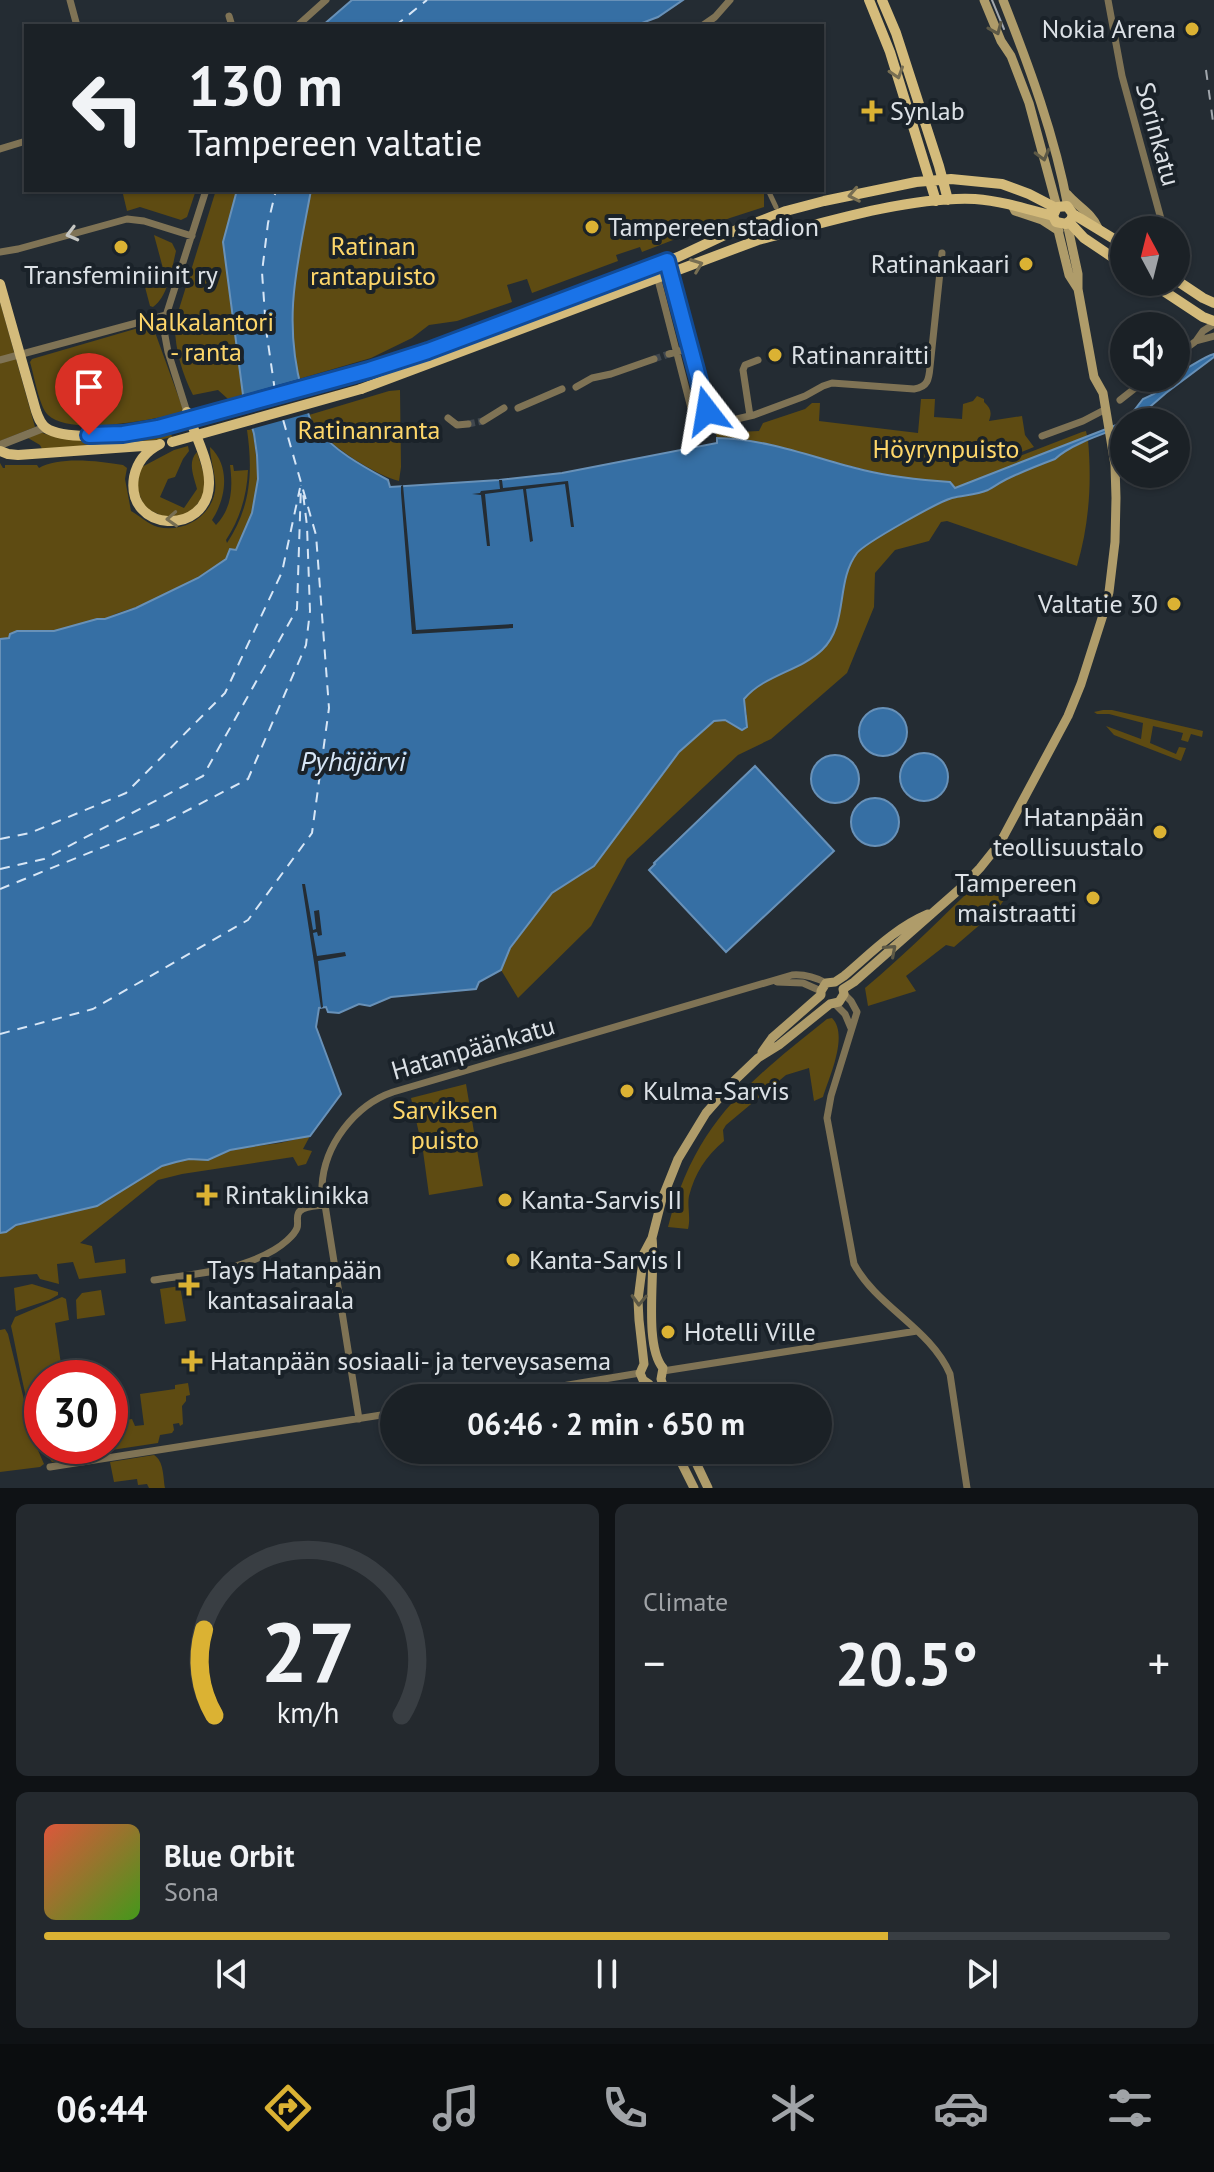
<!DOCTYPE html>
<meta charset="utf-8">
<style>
:root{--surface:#1b2126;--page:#24292e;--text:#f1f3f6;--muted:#a0a3a7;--line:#393e43;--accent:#dbb233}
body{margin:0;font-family:"PT Sans",sans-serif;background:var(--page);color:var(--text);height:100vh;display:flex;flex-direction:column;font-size:30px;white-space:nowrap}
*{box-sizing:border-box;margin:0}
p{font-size:26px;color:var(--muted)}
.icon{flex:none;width:44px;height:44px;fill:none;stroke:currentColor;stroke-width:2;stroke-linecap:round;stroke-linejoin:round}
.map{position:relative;height:1488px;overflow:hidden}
.details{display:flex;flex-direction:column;gap:16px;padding:16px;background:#0f1215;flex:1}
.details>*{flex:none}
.banner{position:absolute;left:24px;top:24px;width:800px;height:168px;border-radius:0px;box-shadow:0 2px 6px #0004,0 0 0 2px var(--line);background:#1b2126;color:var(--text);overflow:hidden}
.needle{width:52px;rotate:353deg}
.controls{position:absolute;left:1110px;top:216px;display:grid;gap:16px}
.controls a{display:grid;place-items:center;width:80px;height:80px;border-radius:50%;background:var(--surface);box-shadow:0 2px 6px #0004,0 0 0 2px var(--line);font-size:40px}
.speed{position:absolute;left:24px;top:1360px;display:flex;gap:16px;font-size:40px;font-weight:700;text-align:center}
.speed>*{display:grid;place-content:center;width:104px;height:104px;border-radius:50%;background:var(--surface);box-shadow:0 2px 6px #0004,0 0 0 2px var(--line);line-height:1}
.speed .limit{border:12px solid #d22;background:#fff;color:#111}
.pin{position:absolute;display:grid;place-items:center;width:68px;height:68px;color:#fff;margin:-82px -34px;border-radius:50% 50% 50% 0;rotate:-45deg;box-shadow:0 0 8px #0007}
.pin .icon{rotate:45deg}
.me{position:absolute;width:88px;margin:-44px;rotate:346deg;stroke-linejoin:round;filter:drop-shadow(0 0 6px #0008)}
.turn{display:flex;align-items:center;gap:28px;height:168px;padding:0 32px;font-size:36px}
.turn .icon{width:104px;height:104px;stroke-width:2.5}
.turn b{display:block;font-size:56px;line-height:68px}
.big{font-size:60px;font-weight:700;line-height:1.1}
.details .widget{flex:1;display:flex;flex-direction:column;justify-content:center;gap:12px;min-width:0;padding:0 28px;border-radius:12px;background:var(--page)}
.details .dial{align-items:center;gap:0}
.dial svg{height:208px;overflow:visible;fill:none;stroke:var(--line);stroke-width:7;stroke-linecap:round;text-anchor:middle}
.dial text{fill:var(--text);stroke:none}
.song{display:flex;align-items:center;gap:24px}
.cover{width:96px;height:96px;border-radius:12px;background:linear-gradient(135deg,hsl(10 70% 55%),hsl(100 70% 35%))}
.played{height:8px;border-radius:4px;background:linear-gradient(90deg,var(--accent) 75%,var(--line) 75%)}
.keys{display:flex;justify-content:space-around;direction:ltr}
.heat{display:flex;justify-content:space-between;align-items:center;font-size:44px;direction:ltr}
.details .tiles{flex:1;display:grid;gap:16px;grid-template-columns:1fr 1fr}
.widget:last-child{grid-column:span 2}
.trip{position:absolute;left:380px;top:1384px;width:452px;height:80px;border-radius:40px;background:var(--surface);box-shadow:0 2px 6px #0004,0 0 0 2px var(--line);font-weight:700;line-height:80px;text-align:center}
.tabs{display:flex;height:128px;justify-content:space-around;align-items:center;background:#0b0d0f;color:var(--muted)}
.tabs .icon{width:56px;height:56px}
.tabs .current{color:var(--accent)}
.tabs b{font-size:36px;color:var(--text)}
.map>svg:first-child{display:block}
</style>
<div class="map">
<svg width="1214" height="1488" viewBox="0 0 1214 1488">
<rect width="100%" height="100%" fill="#242c33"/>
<!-- green -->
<path fill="#5e4b12" d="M122,190H196L187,217L181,220L140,207L127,211Z
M216,190H237L223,242L243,395L228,399L218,390L193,395C182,374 174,346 175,322Z
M311,190H764V207L730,218L642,252L640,247L616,255L618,261L532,293L527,279L507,285L512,302L457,321L429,325L412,338L371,358L299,379C283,316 300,253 311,190Z
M154,235L172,243L176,251C172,268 168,297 153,307L150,306L145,287L160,283L164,272Z
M0,302L35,427L0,441Z
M152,324L184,412C155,419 72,437 48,415C39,406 34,375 30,362L32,359Z
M400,390L401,467L399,481C375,475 316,439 309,415L389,391Z
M977,396L984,399V402C991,408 992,413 989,421L1022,416L1025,435L1034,447L1007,458L1002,463L1082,432L1086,431L1087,436L955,488L949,482L909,480L735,439L717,438L716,433L759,431L763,423L805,409L812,403H820L819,421L918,433L921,399H935L934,417L962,419L963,404L973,401Z
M252,429C260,468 261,515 236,550C225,566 171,594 151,602C136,608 119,611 105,619H97L54,631L0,639V463L3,468H5V465H37L39,468C59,456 99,461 123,465L127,468L125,479L131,511C140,516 148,524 158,527C183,533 211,517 215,491C217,476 210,461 210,447C231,466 226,499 212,520L216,525C232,508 233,488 230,465H233L234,471L248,470C247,495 240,519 226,540L227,543C251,507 253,471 247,430Z
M170,430L172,437L159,440L42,449L40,445L28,438L40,432C72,446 137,439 170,430Z
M1088,440C1092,483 1089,525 1077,566L947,521L941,522L929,541L895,550L875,573L874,607L847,673L771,739L738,755L627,859L591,926L518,998L501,970L510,948L552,893L594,866L679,752L714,721L747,715L744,699C764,675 800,671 822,650C849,624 835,582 857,553C865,543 938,502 952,498C964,495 976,495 988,490C995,486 1002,481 1009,478C1024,471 1039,465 1055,459L1060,454Z
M188,446L189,451L183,459L175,477L168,479L160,497L184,508L197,489C194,477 187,462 197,452L206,481L203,497L190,513L169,519L145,508L137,489L140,468L174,450Z
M1103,710H1112L1203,731L1202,737L1191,734L1188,742L1181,740L1183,733L1153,726L1150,743L1176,754L1179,747L1186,748L1181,761L1114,735L1106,726L1141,739L1143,723L1109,714H1097L1094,712Z
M985,876H992L1009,893L997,910L954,947L946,945L906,976L916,991L868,1006L865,988C907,953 945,914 985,876Z
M832,1018C849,1035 829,1077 823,1097L814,1101L809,1068L786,1075L726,1125L723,1130L724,1141C706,1156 695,1173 689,1196C687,1206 691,1218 688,1229L668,1227C695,1123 747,1083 827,1019Z
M466,1084L483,1186L429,1195L423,1151L411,1098Z
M310,1136L303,1149L312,1151L306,1164L298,1166L293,1157L182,1174L158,1180L80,1243L92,1246L95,1263L125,1259L126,1273L79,1279L73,1262L57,1264L59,1284L40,1279L37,1274L0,1277V1233L7,1232L16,1226L97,1206L160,1167L176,1162L189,1159L208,1160L235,1149L280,1143Z
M32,1284L58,1292V1295L49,1300L16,1311L14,1288Z
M180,1286L186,1321L165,1324L160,1289Z
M101,1290L105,1315L77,1319L76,1300L82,1293Z
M62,1297L66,1299L69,1320L55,1323L63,1378H42V1446H73L74,1452L96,1449L93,1455L52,1462C30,1436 19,1361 11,1326L15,1317Z
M5,1329L8,1334L34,1441L44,1464L40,1467L0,1472V1330Z
M188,1383L190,1395L186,1396V1401L182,1406L183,1424L180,1426L179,1423L173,1424L174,1430L172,1433L160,1435L158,1443L105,1451L104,1447L119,1445L117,1434L121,1433L119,1421L132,1419L135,1426L144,1425L140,1394L175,1389V1385Z
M154,1455C164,1461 163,1477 165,1488H149L147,1484L138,1485L137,1479L114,1482L110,1462Z"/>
<!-- water -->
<path fill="#366fa4" stroke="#6891b8" stroke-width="2" d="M352,0H683L658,17L634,26H322Z
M237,190H311C298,262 282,318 302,391C306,402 307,417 314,426C333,450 362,466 388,480L390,487L499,480L562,473L717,443V438C768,439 814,458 863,470C892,477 920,480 950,482L955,488L1119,424L1129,417L1143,399L1154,394L1176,378L1180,371C1192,367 1201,358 1214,354V357L1166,393L1144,412L1129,422H1124V426C1103,434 1071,444 1055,459C1039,465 1024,471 1009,478C1002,481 995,486 988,490C976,495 964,495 952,498C938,502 865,543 857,553C835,582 849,624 822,650C800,671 764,675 744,699L747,727L742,730L725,720L714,721L679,752L594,866L552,893L510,948L501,970L479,982L476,989L391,997L370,1006L359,1004L339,1013L328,1012L326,1007L319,1008L316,1027L341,1094L310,1136L230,1150L208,1160L189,1159L176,1162L162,1166L97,1206L16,1225L6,1232L0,1233V639L9,638L10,634L17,631H54L97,619H105L136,608L198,578L226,559L230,549L236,550L252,513L258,479L257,455L254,434L243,395L223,242Z
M859 732a24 24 0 1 1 48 0a24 24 0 1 1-48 0Z
M900 777a24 24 0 1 1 48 0a24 24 0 1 1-48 0Z
M811 779a24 24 0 1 1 48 0a24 24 0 1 1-48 0Z
M755,766L834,851L726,952L649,870L655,864L654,863Z
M851 822a24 24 0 1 1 48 0a24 24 0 1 1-48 0Z"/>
<!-- pier -->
<path fill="#242c33" d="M303,378L313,412L248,430L239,396Z
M499,480H502L503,488L568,481L574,527H571L565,484L526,489L533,541L530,542L523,489L485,494L490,546H487L481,495L472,494L480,493L481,491L500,489Z
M403,485L416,630L513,624V628L412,634L401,493V486Z
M302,884H305L313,930L316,929L314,911L319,910L322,935L318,936L317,932L313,933L317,956L345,952L346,956L318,961L323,1007L321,1008Z"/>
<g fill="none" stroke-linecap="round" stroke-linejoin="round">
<!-- ferry -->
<path stroke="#d7e6f6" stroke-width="2" stroke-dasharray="10 8" stroke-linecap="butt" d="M395,26L427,0
M275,391L266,329L262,272L268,223L276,190
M0,839L30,833L126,793L225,693L282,572L300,488
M0,869L44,859L203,776L297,609L301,485
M0,889L165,822L248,779L306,645L310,611L307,526L303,493
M0,1034L93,1009L248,920L312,833L329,708L316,535L282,416"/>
<!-- minor-tunnel -->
<path stroke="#40474e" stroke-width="7" stroke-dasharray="7 3.5" stroke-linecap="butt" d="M654,359L669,354
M468,424L483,421"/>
<!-- pedestrian -->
<path stroke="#7f7355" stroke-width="5" d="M768,190L776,207"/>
<!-- minor -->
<path stroke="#7f7355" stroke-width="7" d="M70,0L77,26
M1108,0L1122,76L1164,230
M229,16L232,26
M297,26L326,0
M702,26L715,17L730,0
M0,149L26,141
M0,252L18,249L127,219L144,221L192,236
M667,261L707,411L715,424
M1176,266L1182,284
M657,276L693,416L703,424H715L754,415L805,396L823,386L832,383L914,389C928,387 929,379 930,367L942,253
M1196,341L1214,336
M669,354L691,348
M1176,356L1196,341L1203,331L1214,324
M0,360L166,315
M576,387L592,378L611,374L654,359
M1120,400L1148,378
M518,408L562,389
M187,412L168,352L163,325L206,190
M750,416L743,370L745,365L758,360
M448,418L457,425L468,424
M483,421L504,408
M321,433L336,425
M1042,436L1083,421L1106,409
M777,982L803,983L821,991
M844,994L851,1001L857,1012L831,1096L827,1118L854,1264C877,1307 930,1328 950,1374L967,1488
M835,1004L845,1014L851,1028
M154,1280C194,1274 239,1271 274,1250C281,1246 294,1236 297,1228C299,1222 295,1215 300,1211C305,1206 318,1206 324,1205
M663,1371L917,1331
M491,1398L640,1373
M359,1419L322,1186C324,1145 355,1105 393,1092L792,975C805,974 815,977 826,983
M50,1467L394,1413"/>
<!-- tertiary -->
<path stroke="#7f7355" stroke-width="8" d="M0,445L46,427"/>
<!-- secondary -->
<path stroke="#af9c6a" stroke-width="9" d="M984,0L1001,41L1011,56L1029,103L1057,207
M1003,0C1029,66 1055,136 1068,207
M1067,194C1077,206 1092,213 1098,228
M1013,207L1015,211L1042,220L1059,231
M1056,222L1069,275L1078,289
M762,1052L772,1038L821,995V991L826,983L835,982L844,976C871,953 895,928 928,914
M652,1238C656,1270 643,1345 663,1368L661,1379L667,1398
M654,1398L649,1384L643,1380L640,1373L644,1364L639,1320L638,1300L644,1253L652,1238L662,1199L678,1159L706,1113L735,1080L758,1058L779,1045L830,1004L839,1002L844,994L843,989L854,982L962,887L980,868L1000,843L1068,716L1081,684L1103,615L1109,592L1115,542L1116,498L1115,465L1103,393L1094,377L1078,289V274L1067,223
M675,1450L694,1488
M690,1450L708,1488"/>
<!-- primary -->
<path stroke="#d4bb7b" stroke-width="10" d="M869,0L890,52L936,201
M882,0L896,33L939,166L948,200
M1073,214L1071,220L1066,224L1056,222L1053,216L1057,207L1067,206L1073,214L1124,245
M1069,222L1084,238L1124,265
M1176,280L1203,298L1214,303
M1150,282L1203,317L1214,321
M0,284L36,411C38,417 40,423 46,428C68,443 142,433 167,426
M357,373L428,351L561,302L678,257L729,233L786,211L824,201L916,182L951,179L1002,184L1029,194L1056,208
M361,389L758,240C822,223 910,196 975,199C1002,201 1027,209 1053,216
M160,444C146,451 137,462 134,477C125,533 208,536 209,484C210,463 194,432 187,412
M0,451L8,454L18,455L157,445"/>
<!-- tram -->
<path stroke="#a1a7ad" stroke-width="2" d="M992,0L1004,29"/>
<!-- rail -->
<path stroke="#a1a7ad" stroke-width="2" stroke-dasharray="10 10" stroke-linecap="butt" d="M1206,70L1214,129"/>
<!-- primary-bridge -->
<path stroke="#d4bb7b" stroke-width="10" d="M167,426L357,373
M172,442L361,389"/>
</g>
<!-- one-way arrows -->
<defs><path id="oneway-chevron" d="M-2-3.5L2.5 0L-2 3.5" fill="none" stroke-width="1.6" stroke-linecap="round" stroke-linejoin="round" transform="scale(2)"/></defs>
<g stroke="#5d5946">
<use href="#oneway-chevron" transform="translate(996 29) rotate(67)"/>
<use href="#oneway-chevron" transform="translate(1043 155) rotate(75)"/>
<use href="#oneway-chevron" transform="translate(891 950) rotate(-41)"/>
<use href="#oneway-chevron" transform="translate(639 1300) rotate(92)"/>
</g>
<g stroke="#776e52">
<use href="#oneway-chevron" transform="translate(897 73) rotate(72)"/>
<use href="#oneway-chevron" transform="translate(854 195) rotate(169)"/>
<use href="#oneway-chevron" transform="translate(697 265) rotate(-21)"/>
<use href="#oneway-chevron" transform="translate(172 519) rotate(177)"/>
</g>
<use stroke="#c5c6c2" href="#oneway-chevron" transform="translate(72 234) rotate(165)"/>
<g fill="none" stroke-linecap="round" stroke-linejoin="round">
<defs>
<path id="route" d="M89,435L123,434L158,428L369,370L428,351L667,261L707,411"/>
</defs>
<!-- route casing -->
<use href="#route" stroke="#114b97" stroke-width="20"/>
<!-- route -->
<use href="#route" stroke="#1a73e8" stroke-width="14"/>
</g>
<!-- markers -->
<g fill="#dbb233" stroke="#1a2229" stroke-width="3">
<circle cx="1192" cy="29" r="8"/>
<path d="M868 99h8v8h8v8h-8v8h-8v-8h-8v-8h8z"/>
<circle cx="592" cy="227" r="8"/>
<circle cx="121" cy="247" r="8"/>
<circle cx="1026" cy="264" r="8"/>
<circle cx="775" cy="355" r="8"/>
<circle cx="1174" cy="604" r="8"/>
<circle cx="1160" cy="832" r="8"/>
<circle cx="1093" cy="898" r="8"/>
<circle cx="627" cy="1091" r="8"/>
<path d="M203 1183h8v8h8v8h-8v8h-8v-8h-8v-8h8z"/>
<circle cx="505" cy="1200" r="8"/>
<circle cx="513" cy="1260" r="8"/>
<path d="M185 1273h8v8h8v8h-8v8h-8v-8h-8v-8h8z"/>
<circle cx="668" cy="1332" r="8"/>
<path d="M188 1349h8v8h8v8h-8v8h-8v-8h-8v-8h8z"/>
</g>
<g text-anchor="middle" stroke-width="8" stroke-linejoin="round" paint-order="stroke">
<!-- poi labels -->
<g font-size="26" fill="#dce1e6" stroke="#1a2229" text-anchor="start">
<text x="1176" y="38" text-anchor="end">Nokia Arena</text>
<text x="890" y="120">Synlab</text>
<text x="608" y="236">Tampereen stadion</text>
<text x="1010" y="273" text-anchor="end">Ratinankaari</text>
<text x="121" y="284" text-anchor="middle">Transfeminiinit ry</text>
<text x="791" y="364">Ratinanraitti</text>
<text x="1158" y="613" text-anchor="end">Valtatie 30</text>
<text x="1144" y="826" text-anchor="end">Hatanpään<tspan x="1144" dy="30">teollisuustalo</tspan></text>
<text x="1077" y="892" text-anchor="end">Tampereen<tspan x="1077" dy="30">maistraatti</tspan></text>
<text x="643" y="1100">Kulma-Sarvis</text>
<text x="225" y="1204">Rintaklinikka</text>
<text x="521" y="1209">Kanta-Sarvis II</text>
<text x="529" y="1269">Kanta-Sarvis I</text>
<text x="207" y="1279">Tays Hatanpään<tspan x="207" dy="30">kantasairaala</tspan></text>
<text x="684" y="1341">Hotelli Ville</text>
<text x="210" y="1370">Hatanpään sosiaali- ja terveysasema</text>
</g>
<!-- street labels -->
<g font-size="26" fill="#dce1e6" stroke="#1a2229">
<text transform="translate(1158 134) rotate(75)" y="9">Sorinkatu</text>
<text transform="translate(473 1048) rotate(-16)" y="9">Hatanpäänkatu</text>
</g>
<!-- park labels -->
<g font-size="26" fill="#fdd66a" stroke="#1a2229">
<text x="373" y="255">Ratinan<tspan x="373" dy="30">rantapuisto</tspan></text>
<text x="206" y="331">Nalkalantori<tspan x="206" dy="30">- ranta</tspan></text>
<text x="369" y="439">Ratinanranta</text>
<text x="946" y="458">Höyrynpuisto</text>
<text x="445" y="1119">Sarviksen<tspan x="445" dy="30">puisto</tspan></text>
</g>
<!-- water labels -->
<g font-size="28" font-style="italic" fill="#d7e6f6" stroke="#1a2229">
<text x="353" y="771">Pyhäjärvi</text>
</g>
</g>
</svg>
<div class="controls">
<a><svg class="needle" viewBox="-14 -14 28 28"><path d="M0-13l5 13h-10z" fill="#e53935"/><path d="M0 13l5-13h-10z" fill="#a0a3a7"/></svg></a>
<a><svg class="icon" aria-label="sound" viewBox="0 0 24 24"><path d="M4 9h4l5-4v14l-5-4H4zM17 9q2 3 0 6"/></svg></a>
<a><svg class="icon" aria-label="layers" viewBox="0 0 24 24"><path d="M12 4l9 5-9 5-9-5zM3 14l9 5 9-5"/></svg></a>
</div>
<div class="speed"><div class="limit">30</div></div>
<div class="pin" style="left:89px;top:435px;background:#d93025"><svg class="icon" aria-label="arrive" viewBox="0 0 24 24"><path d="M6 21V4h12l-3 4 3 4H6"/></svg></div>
<svg class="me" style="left:707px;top:411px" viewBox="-20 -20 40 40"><path d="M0-17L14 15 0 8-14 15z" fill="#1a73e8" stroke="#fff" stroke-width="4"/></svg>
<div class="trip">06:46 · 2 min · 650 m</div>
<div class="banner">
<div class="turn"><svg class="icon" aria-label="left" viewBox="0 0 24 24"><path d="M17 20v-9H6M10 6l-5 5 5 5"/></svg><div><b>130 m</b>Tampereen valtatie</div></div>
</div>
</div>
<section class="details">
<div class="tiles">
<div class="widget dial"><svg viewBox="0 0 100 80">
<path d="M14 69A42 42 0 1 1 86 69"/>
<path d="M14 69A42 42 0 0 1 10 36" stroke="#dbb233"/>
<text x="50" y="56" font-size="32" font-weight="700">27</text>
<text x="50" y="72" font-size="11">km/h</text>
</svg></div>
<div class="widget"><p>Climate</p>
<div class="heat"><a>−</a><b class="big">20.5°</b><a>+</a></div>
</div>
<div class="widget">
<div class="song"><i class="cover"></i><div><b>Blue Orbit</b><p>Sona</p></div></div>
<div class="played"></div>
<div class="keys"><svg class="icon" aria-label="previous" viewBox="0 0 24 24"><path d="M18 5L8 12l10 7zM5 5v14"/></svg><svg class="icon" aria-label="pause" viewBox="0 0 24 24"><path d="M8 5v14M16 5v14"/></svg><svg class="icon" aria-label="next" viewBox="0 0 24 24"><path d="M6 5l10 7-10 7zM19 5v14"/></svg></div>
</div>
</div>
</section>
<nav class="tabs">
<b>06:44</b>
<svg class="icon current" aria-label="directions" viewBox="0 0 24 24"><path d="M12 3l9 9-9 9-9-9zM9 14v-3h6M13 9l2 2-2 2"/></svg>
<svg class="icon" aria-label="music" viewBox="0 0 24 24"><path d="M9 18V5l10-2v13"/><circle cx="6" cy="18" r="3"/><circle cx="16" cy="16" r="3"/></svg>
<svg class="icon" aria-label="phone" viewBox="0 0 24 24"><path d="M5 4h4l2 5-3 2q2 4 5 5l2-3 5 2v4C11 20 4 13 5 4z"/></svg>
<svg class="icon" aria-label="climate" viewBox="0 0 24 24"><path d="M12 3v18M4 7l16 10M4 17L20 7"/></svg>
<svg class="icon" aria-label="car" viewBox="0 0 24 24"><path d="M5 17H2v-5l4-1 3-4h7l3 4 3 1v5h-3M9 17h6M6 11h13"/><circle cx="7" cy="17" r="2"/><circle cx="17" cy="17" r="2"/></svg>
<svg class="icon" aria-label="filters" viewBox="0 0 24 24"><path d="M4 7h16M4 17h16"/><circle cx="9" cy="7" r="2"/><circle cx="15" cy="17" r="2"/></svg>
</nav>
